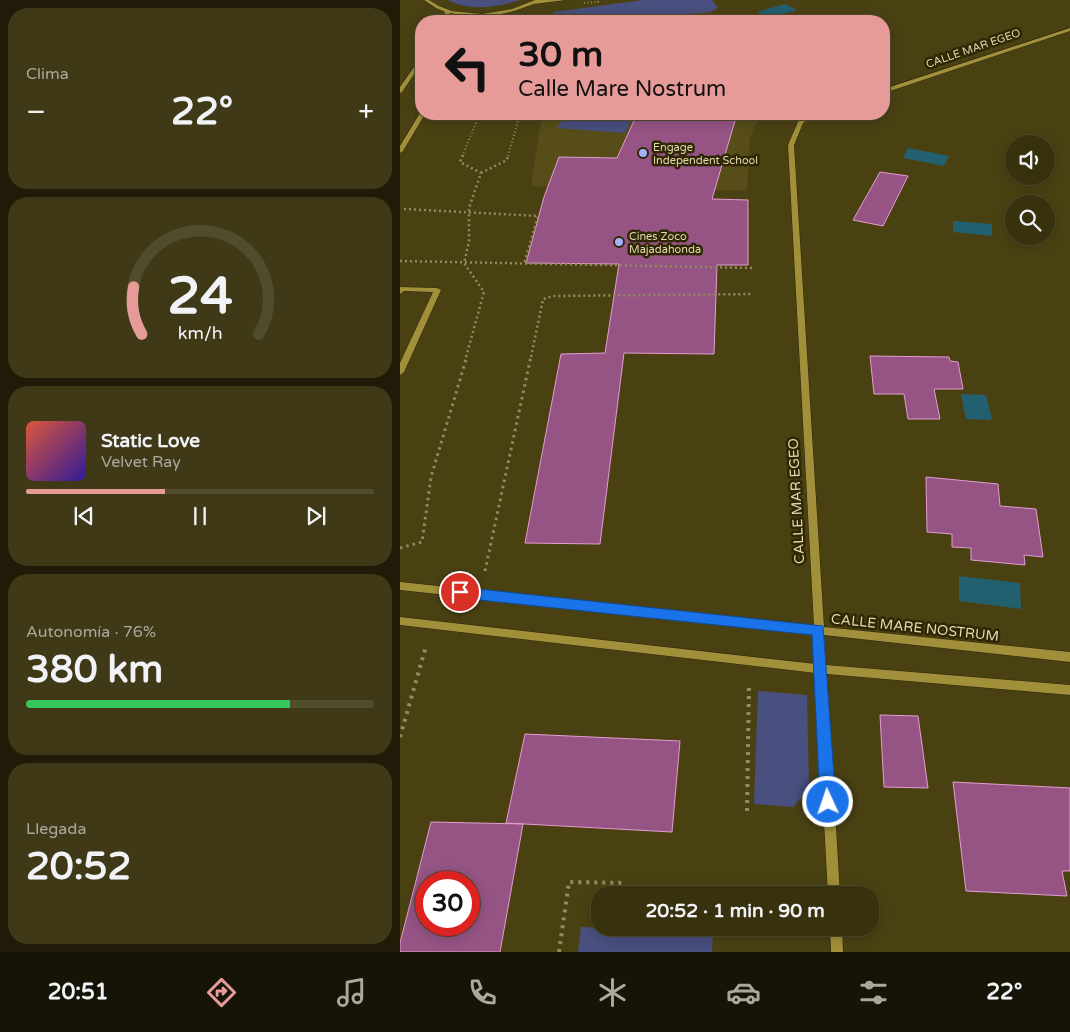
<!DOCTYPE html>
<html lang="es">
<meta charset="utf-8">
<style>
:root{--surface:#38310e;--page:#3f3917;--text:#f1f3f6;--muted:#aba99e;--line:#524c2e;--accent:#e69b98}
body{margin:0;font-family:"Varela Round",sans-serif;background:var(--page);color:var(--text);height:100vh;display:flex;flex-direction:column;font-size:19px;white-space:nowrap}
*{box-sizing:border-box;margin:0}
p{font-size:16px;color:var(--muted)}
.icon{flex:none;width:28px;height:28px;fill:none;stroke:currentColor;stroke-width:2;stroke-linecap:round;stroke-linejoin:round}
.map{position:relative;flex:1;overflow:hidden}
.panel{display:flex;flex-direction:column;gap:8px;padding:8px;background:#1f1b08;width:400px}
.panel>*{flex:none}
.guide{position:absolute;left:15px;top:15px;width:475px;height:105px;border-radius:20px;box-shadow:0 2px 12px #0003,0 0 0 1px var(--line);background:#e69b98;color:#111;overflow:hidden}
.buttons{position:absolute;left:605px;top:135px;display:grid;gap:10px}
.buttons a{display:grid;place-items:center;width:50px;height:50px;border-radius:50%;background:var(--surface);box-shadow:0 2px 12px #0003,0 0 0 1px var(--line);font-size:25px}
.speed{position:absolute;left:15px;top:871px;display:flex;gap:10px;font-size:25px;font-weight:700;text-align:center}
.speed>*{display:grid;place-content:center;width:65px;height:65px;border-radius:50%;background:var(--surface);box-shadow:0 2px 12px #0003,0 0 0 1px var(--line);line-height:1}
.speed .limit{border:8px solid #d22;background:#fff;color:#111}
.pin{position:absolute;display:grid;place-items:center;width:42px;height:42px;color:#fff;margin:-21px;border:2px solid #fff;border-radius:50%;box-shadow:0 1px 5px #0007}
.me{position:absolute;width:55px;margin:-28px;rotate:357deg;stroke-linejoin:round;filter:drop-shadow(0 0 4px #0008)}
.turn{display:flex;align-items:center;gap:18px;height:105px;padding:0 20px;font-size:22px}
.turn .icon{width:65px;height:65px;stroke-width:2.5}
.turn b{display:block;font-size:35px;line-height:42px}
.big{font-size:38px;font-weight:700;line-height:1.1}
.panel .card{flex:1;display:flex;flex-direction:column;justify-content:center;gap:8px;min-width:0;padding:0 18px;border-radius:20px;background:var(--page)}
.panel .dial{align-items:center;gap:0}
.dial svg{height:130px;overflow:visible;fill:none;stroke:var(--line);stroke-width:7;stroke-linecap:round;text-anchor:middle}
.dial text{fill:var(--text);stroke:none}
.song{display:flex;align-items:center;gap:15px}
.cover{width:60px;height:60px;border-radius:8px;background:linear-gradient(135deg,hsl(10 70% 55%),hsl(250 70% 35%))}
.played{height:5px;border-radius:2px;background:linear-gradient(90deg,var(--accent) 40%,var(--line) 40%)}
.keys{display:flex;justify-content:space-around;direction:ltr}
.heat{display:flex;justify-content:space-between;align-items:center;font-size:28px;direction:ltr}
.charge{height:8px;border-radius:4px;background:linear-gradient(90deg,#34c759 76%,var(--line) 0)}
.trip{position:absolute;left:191px;top:886px;width:288px;height:50px;border-radius:20px;background:var(--surface);box-shadow:0 2px 12px #0003,0 0 0 1px var(--line);font-weight:700;line-height:50px;text-align:center}
.tab-bar{display:flex;height:80px;justify-content:space-around;align-items:center;background:#161406;color:var(--muted)}
.tab-bar .icon{width:35px;height:35px}
.tab-bar .active{color:var(--accent)}
.tab-bar b{font-size:22px;color:var(--text)}
main{display:flex;flex:1;min-height:0}
.map>svg:first-child{display:block}
</style>
<main>
<section class="panel">
<div class="card"><p>Clima</p>
<div class="heat"><a>−</a><b class="big">22°</b><a>+</a></div>
</div>
<div class="card dial"><svg viewBox="0 0 100 80">
<path d="M14 69A42 42 0 1 1 86 69"/>
<path d="M14 69A42 42 0 0 1 9 40" stroke="#e69b98"/>
<text x="50" y="56" font-size="32" font-weight="700">24</text>
<text x="50" y="72" font-size="11">km/h</text>
</svg></div>
<div class="card">
<div class="song"><i class="cover"></i><div><b>Static Love</b><p>Velvet Ray</p></div></div>
<div class="played"></div>
<div class="keys"><svg class="icon" aria-label="previous" viewBox="0 0 24 24"><path d="M18 5L8 12l10 7zM5 5v14"/></svg><svg class="icon" aria-label="pause" viewBox="0 0 24 24"><path d="M8 5v14M16 5v14"/></svg><svg class="icon" aria-label="next" viewBox="0 0 24 24"><path d="M6 5l10 7-10 7zM19 5v14"/></svg></div>
</div>
<div class="card"><p>Autonomía · 76%</p><b class="big">380 km</b><div class="charge"></div></div>
<div class="card"><p>Llegada</p><b class="big">20:52</b></div>
</section>
<div class="map">
<svg width="670" height="952" viewBox="0 0 670 952">
<rect width="100%" height="100%" fill="#4a4113"/>
<!-- built -->
<path fill="#574d19" d="M310,12L326,21H214Z
M142,114H365L355,125L350,138L347,191L131,186Z"/>
<!-- green -->
<path fill="#494f7e" d="M48,0H120C99,7 69,12 48,0Z
M243,0H312L318,8L310,12L214,21H150L154,12Z
M166,114H234L225,133L157,128Z
M358,691L407,695L409,784L406,793L393,807L354,804Z
M181,927L313,931L312,952H178Z"/>
<!-- water -->
<path fill="#23606f" d="M385,4L397,10L368,18L357,12Z
M508,148L549,156L544,166L503,158Z
M553,221L592,224V236L553,232Z
M561,394L586,395L592,420L566,419Z
M559,576L620,583L621,609L559,601Z"/>
<!-- building -->
<path fill="#955484" stroke="#e49dd0" fill-rule="evenodd" d="M237,114H337L312,199L348,200V265H317L314,354L224,353L200,544L125,543L161,354L205,353L219,264L126,263L144,197L159,157L217,158Z
M480,172L508,176L483,226L453,220Z
M470,356L549,357L550,361L558,362L563,389H534L540,419H508L504,394H474Z
M526,477L598,484L600,506L636,509L643,557L624,555L625,565L571,560V548L552,547V534L527,532Z
M480,715L518,716L528,788L484,787Z
M125,734L280,741L272,832L106,823Z
M553,782L670,788V871H662L667,896L566,891Z
M31,822L123,824L100,952H0V943ZM26,882H69V925H26Z"/>
<g fill="none" stroke-linecap="round" stroke-linejoin="round">
<defs>
<path id="minor" d="M24,0H29L39,6L52,11L82,14L112,9L135,0H166L134,4L114,11L97,15L66,16L50,13L46,21H42L45,12L36,8Z
M670,28V31L484,93V89Z
M19,60H21V64L2,92L0,93V87Z
M20,113L25,114L3,151L0,153V146Z
M409,114H415L403,123L394,145L424,627L670,652V662L424,635L426,665L670,685V695L427,674L440,895H428L416,673L0,625V617L416,664L414,634L0,590V582L414,625L388,145L398,122Z
M0,287L37,288L41,290L4,372L0,375V363L33,292L4,291L0,294Z
M430,928H442L443,952H431Z"/>
</defs>
<!-- minor casing -->
<use href="#minor" stroke="#2d270c" stroke-width="1"/>
<!-- path-far3 -->
<path stroke="#938a5f" stroke-width="2" stroke-dasharray="1 2.5" stroke-linecap="butt" d="M184,3L198,2V0
M21,30L18,36H21
M62,156L80,114
M108,156L120,114"/>
<!-- path-far2 -->
<path stroke="#938a5f" stroke-width="2.5" stroke-dasharray="2 3" stroke-linecap="butt" d="M63,155L60,162L81,173
M4,209L138,216L124,264
M0,261L353,268
M66,357L84,292L64,263L69,241V208L81,173L107,160L108,155
M131,357L143,299L153,296L353,294"/>
<!-- path-far1 -->
<path stroke="#938a5f" stroke-width="3" stroke-dasharray="2.5 4" stroke-linecap="butt" d="M0,548L22,542L31,477L67,356
M85,571L131,356"/>
<!-- path -->
<path stroke="#938a5f" stroke-width="4" stroke-dasharray="3 5" stroke-linecap="butt" d="M0,737L26,646
M347,811L349,684
M159,952L169,882L226,883"/>
<!-- minor -->
<use href="#minor" fill="#a18f3a" fill-rule="evenodd"/>
</g>
<!-- route -->
<path fill="#1a73e8" stroke="#114b97" d="M60,587L423,626L436,802L433,808L428,810L423,808L420,802L412,635L60,598L54,592Z"/>
<!-- markers -->
<g fill="#a6b1fc" stroke="#2f2703" stroke-width="2">
<circle cx="243" cy="153" r="5"/>
<circle cx="219" cy="242" r="5"/>
</g>
<g text-anchor="middle" stroke-width="5" stroke-linejoin="round" paint-order="stroke">
<!-- far-street labels -->
<g font-size="11" fill="#e3dab2" stroke="#2f2703">
<text transform="translate(573 48) rotate(-19)" y="4">CALLE MAR EGEO</text>
</g>
<!-- far-poi labels -->
<g font-size="11" fill="#e3dab2" stroke="#2f2703" text-anchor="start">
<text x="253" y="151">Engage<tspan x="253" dy="13">Independent School</tspan></text>
<text x="229" y="240">Cines Zoco<tspan x="229" dy="13">Majadahonda</tspan></text>
</g>
<!-- street labels -->
<g font-size="14" fill="#e3dab2" stroke="#2f2703">
<text transform="translate(396 501) rotate(-93)" y="5">CALLE MAR EGEO</text>
<text transform="translate(515 627) rotate(6)" y="5">CALLE MARE NOSTRUM</text>
</g>
</g>
</svg>
<div class="buttons">
<a><svg class="icon" aria-label="sound" viewBox="0 0 24 24"><path d="M4 9h4l5-4v14l-5-4H4zM17 9q2 3 0 6"/></svg></a>
<a><svg class="icon" aria-label="search" viewBox="0 0 24 24"><circle cx="10" cy="10" r="6"/><path d="M15 15l6 6"/></svg></a>
</div>
<div class="speed"><div class="limit">30</div></div>
<div class="pin" style="left:60px;top:592px;background:#d93025"><svg class="icon" aria-label="arrive" viewBox="0 0 24 24"><path d="M6 21V4h12l-3 4 3 4H6"/></svg></div>
<svg class="me" style="left:428px;top:802px" viewBox="-20 -20 40 40"><circle r="17" fill="#1a73e8" stroke="#fff" stroke-width="3"/><path d="M0-11L8 9 0 5-8 9z" fill="#fff"/></svg>
<div class="trip">20:52 · 1 min · 90 m</div>
<div class="guide">
<div class="turn"><svg class="icon" aria-label="left" viewBox="0 0 24 24"><path d="M17 20v-9H6M10 6l-5 5 5 5"/></svg><div><b>30 m</b>Calle Mare Nostrum</div></div>
</div>
</div>
</main>
<nav class="tab-bar">
<b>20:51</b>
<svg class="icon active" aria-label="directions" viewBox="0 0 24 24"><path d="M12 3l9 9-9 9-9-9zM9 14v-3h6M13 9l2 2-2 2"/></svg>
<svg class="icon" aria-label="music" viewBox="0 0 24 24"><path d="M9 18V5l10-2v13"/><circle cx="6" cy="18" r="3"/><circle cx="16" cy="16" r="3"/></svg>
<svg class="icon" aria-label="phone" viewBox="0 0 24 24"><path d="M5 4h4l2 5-3 2q2 4 5 5l2-3 5 2v4C11 20 4 13 5 4z"/></svg>
<svg class="icon" aria-label="climate" viewBox="0 0 24 24"><path d="M12 3v18M4 7l16 10M4 17L20 7"/></svg>
<svg class="icon" aria-label="car" viewBox="0 0 24 24"><path d="M5 17H2v-5l4-1 3-4h7l3 4 3 1v5h-3M9 17h6M6 11h13"/><circle cx="7" cy="17" r="2"/><circle cx="17" cy="17" r="2"/></svg>
<svg class="icon" aria-label="filters" viewBox="0 0 24 24"><path d="M4 7h16M4 17h16"/><circle cx="9" cy="7" r="2"/><circle cx="15" cy="17" r="2"/></svg>
<b>22°</b>
</nav>
